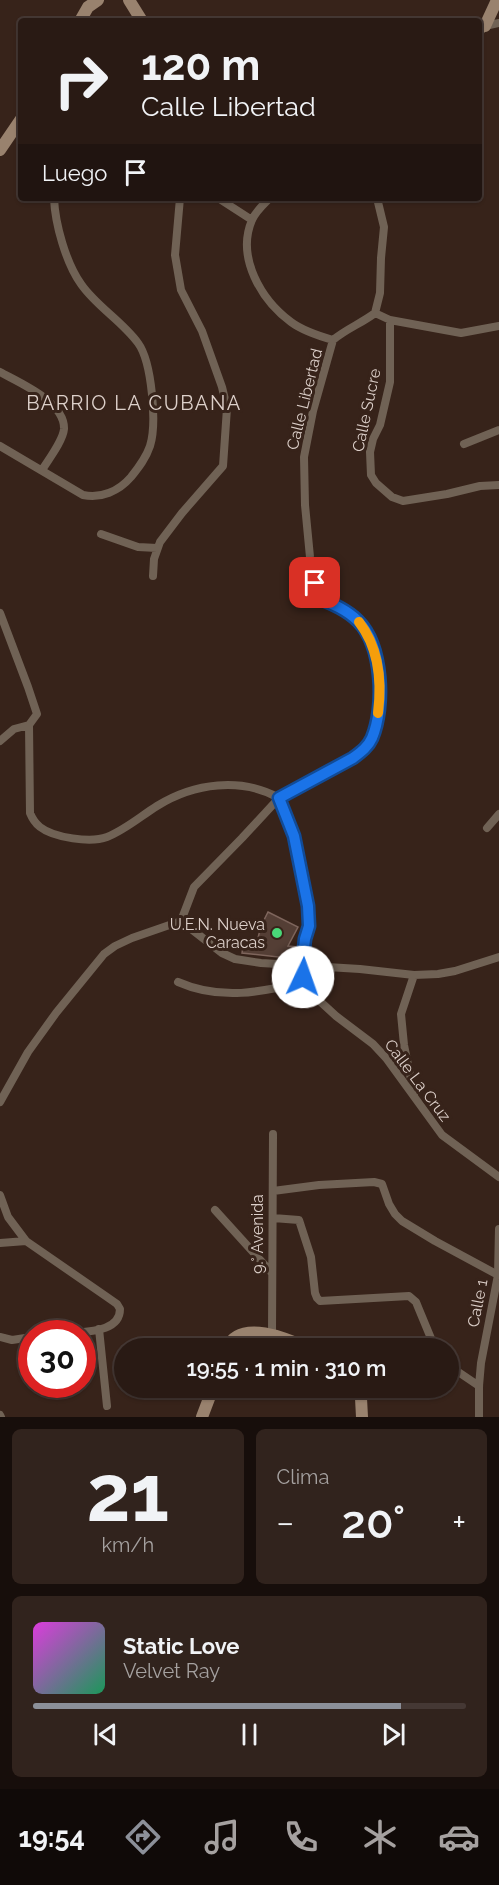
<!DOCTYPE html>
<html lang="es">
<meta charset="utf-8">
<style>
:root{--surface:#291a14;--page:#31231d;--text:#f1f3f6;--muted:#a5a1a0;--line:#453834;--accent:#8c9099}
body{margin:0;font-family:Raleway,sans-serif;background:var(--page);color:var(--text);height:100vh;display:flex;flex-direction:column;font-size:22px;white-space:nowrap}
*{box-sizing:border-box;margin:0}
p{font-size:20px;color:var(--muted)}
.icon{flex:none;width:33px;height:33px;fill:none;stroke:currentColor;stroke-width:2;stroke-linecap:round;stroke-linejoin:round}
.map{position:relative;height:1417px;overflow:hidden}
.details{display:flex;flex-direction:column;gap:12px;padding:12px;background:#170e0b;flex:1}
.details>*{flex:none}
.hud{position:absolute;left:18px;top:18px;width:464px;height:183px;border-radius:6px;box-shadow:0 2px 4px #0004,0 0 0 2px var(--line);background:#291a14;color:var(--text);overflow:hidden}
.speed{position:absolute;left:18px;top:1320px;display:flex;gap:12px;font-size:30px;font-weight:700;text-align:center}
.speed>*{display:grid;place-content:center;width:78px;height:78px;border-radius:50%;background:var(--surface);box-shadow:0 2px 4px #0004,0 0 0 2px var(--line);line-height:1}
.speed .limit{border:9px solid #d22;background:#fff;color:#111}
.pin{position:absolute;display:grid;place-items:center;width:51px;height:51px;color:#fff;margin:-26px;border-radius:12px;box-shadow:0 3px 9px #0006}
.me{position:absolute;width:66px;margin:-33px;rotate:3deg;stroke-linejoin:round;filter:drop-shadow(0 0 4px #0008)}
.turn{display:flex;align-items:center;gap:21px;height:126px;padding:0 24px;font-size:27px}
.turn .icon{width:78px;height:78px;stroke-width:2.5}
.turn b{display:block;font-size:42px;line-height:51px}
.then{display:flex;align-items:center;height:57px;padding:0 24px;background:#0003;gap:12px;font-size:22px}
.big{font-size:45px;font-weight:600;line-height:1.1}
.details .card{flex:1;display:flex;flex-direction:column;justify-content:center;gap:9px;min-width:0;padding:0 21px;border-radius:9px;background:var(--page)}
.details .dial{align-items:center;gap:0}
.dial b{font-size:78px;line-height:1}
.song{display:flex;align-items:center;gap:18px}
.cover{width:72px;height:72px;border-radius:9px;background:linear-gradient(135deg,hsl(300 70% 55%),hsl(150 70% 35%))}
.played{height:6px;border-radius:3px;background:linear-gradient(90deg,var(--accent) 85%,var(--line) 85%)}
.keys{display:flex;justify-content:space-around;direction:ltr}
.heat{display:flex;justify-content:space-between;align-items:center;font-size:33px;direction:ltr}
.details .tiles{flex:1;display:grid;gap:12px;grid-template-columns:1fr 1fr}
.card:last-child{grid-column:span 2}
.trip{position:absolute;left:114px;top:1338px;width:345px;height:60px;border-radius:30px;background:var(--surface);box-shadow:0 2px 4px #0004,0 0 0 2px var(--line);font-weight:600;line-height:60px;text-align:center}
.tabs{display:flex;height:96px;justify-content:space-around;align-items:center;background:#100a08;color:var(--muted)}
.tabs .icon{width:42px;height:42px}
.tabs .current{color:var(--accent)}
.tabs b{font-size:27px;color:var(--text)}
.map>svg:first-child{display:block}
</style>
<div class="map">
<svg width="499" height="1417" viewBox="0 0 499 1417">
<rect width="100%" height="100%" fill="#37231a"/>
<!-- building -->
<path fill="#543e35" stroke="#7e655c" stroke-width="1.5" d="M268,912L298,927L288,946L298,947L296,959L242,953L244,940L257,942L261,926Z"/>
<g fill="none" stroke-linecap="round" stroke-linejoin="round">
<!-- street -->
<path stroke="#706255" stroke-width="8" d="M478,34L485,26L499,23
M218,198L252,220
M270,198C263,205 256,211 252,220C236,257 261,300 291,322C303,331 319,336 333,340C346,329 362,323 375,313
M375,313L390,320L461,333L499,326
M375,313L380,293L381,258L384,227L377,198
M390,320V382L380,425L373,439L370,452L371,475L376,483L392,497L403,501L447,494L480,486L499,485
M0,372C20,383 65,402 64,429C63,441 48,460 42,470
M464,444L499,430
M0,446L83,495C101,499 119,491 131,477C139,467 146,458 150,446C157,424 152,362 138,343C122,321 96,306 81,284C66,263 55,224 54,198
M101,534L138,547L157,548
M153,576L154,559L160,542L182,513L223,466L227,408L222,387L202,331L181,290L175,255L180,198
M0,613L28,687L37,714L29,725L30,813C32,818 35,823 40,827C54,838 91,843 107,837C125,830 141,816 157,806C194,783 241,777 279,798
M0,741L14,729L29,725
M279,798L294,836L308,906L309,926L305,939L302,966L303,977L307,986L312,994L336,1016L373,1044L386,1058L442,1135L499,1177
M487,828L499,814
M181,921L194,887L242,838L279,798L353,758C361,752 368,747 372,738C385,707 383,646 358,621C347,610 333,604 318,598L310,557L305,505L304,457L313,411L333,340
M181,921L222,953L235,959L261,963L360,969L414,975L438,974L455,971L499,957
M178,982C221,1001 261,992 305,982
M414,1094L404,1045L401,1014L414,975
M0,1102L28,1052L56,1013L104,954L115,946L132,938L181,921
M273,1191L319,1185L374,1182L382,1184L389,1204L395,1214L402,1221L435,1241L498,1275
M0,1195L8,1217L26,1241
M215,1210L272,1273
M273,1218L299,1220L311,1257L315,1293L317,1298L320,1301L409,1296L416,1302L418,1307L435,1348
M0,1243L26,1241L107,1297L117,1304L120,1309C120,1334 82,1331 64,1334
M99,1329L107,1406
M272,1334L273,1134
M0,1337L12,1340L32,1337
M448,1365L479,1386
M0,1415L1,1417
M479,1417V1386L481,1363L498,1275L499,1229"/>
<!-- secondary -->
<path stroke="#99826e" stroke-width="12" d="M129,0L142,21
M80,21L88,7L98,0
M478,26H485L497,0
M0,150L21,119
M227,1348C240,1318 288,1339 308,1348
M358,1388L361,1398L362,1417
M202,1417L213,1388"/>
</g>
<g fill="none" stroke-linecap="round" stroke-linejoin="round">
<defs>
<path id="route" d="M303,977L302,966L305,939L309,926L308,906L294,836L279,798L353,758C361,752 368,747 372,738C385,707 383,646 358,621C347,610 333,604 318,598L315,583"/>
</defs>
<!-- route casing -->
<use href="#route" stroke="#114b97" stroke-width="15"/>
<!-- route -->
<use href="#route" stroke="#1a73e8" stroke-width="10"/>
<!-- slow -->
<path stroke="#f59e0b" stroke-width="10" d="M359,622C379,648 382,681 378,713"/>
</g>
<!-- markers -->
<circle fill="#49d778" stroke="#37231a" stroke-width="2" cx="277" cy="933" r="6"/>
<g text-anchor="middle" stroke-width="6" stroke-linejoin="round" paint-order="stroke">
<!-- street labels -->
<g font-size="16" fill="#ddd0ca" stroke="#37231a">
<text transform="translate(304 399) rotate(-76)" y="6">Calle Libertad</text>
<text transform="translate(366 410) rotate(-78)" y="6">Calle Sucre</text>
<text transform="translate(418 1080) rotate(53)" y="6">Calle La Cruz</text>
<text transform="translate(257 1234) rotate(-90)" y="6">9.° Avenida</text>
<text transform="translate(477 1303) rotate(-79)" y="6">Calle 1</text>
</g>
<!-- poi labels -->
<g font-size="16" fill="#ddd0ca" stroke="#37231a" text-anchor="end">
<text x="265" y="930">U.E.N. Nueva<tspan x="265" dy="18">Caracas</tspan></text>
</g>
<!-- quarter labels -->
<g font-size="20" letter-spacing="1.5" fill="#ddd0ca" stroke="#37231a">
<text x="134" y="410">BARRIO LA CUBANA</text>
</g>
</g>
</svg>
<div class="speed"><div class="limit">30</div></div>
<div class="pin" style="left:315px;top:583px;background:#d93025"><svg class="icon" aria-label="arrive" viewBox="0 0 24 24"><path d="M6 21V4h12l-3 4 3 4H6"/></svg></div>
<svg class="me" style="left:303px;top:977px" viewBox="-20 -20 40 40"><circle r="19" fill="#fff"/><path d="M0-13L10 11 0 6-10 11z" fill="#1a73e8"/></svg>
<div class="trip">19:55 · 1 min · 310 m</div>
<div class="hud">
<div class="turn"><svg class="icon" aria-label="right" viewBox="0 0 24 24"><path d="M7 20v-9h11M14 6l5 5-5 5"/></svg><div><b>120 m</b>Calle Libertad</div></div>
<div class="then">Luego<svg class="icon" aria-label="arrive" viewBox="0 0 24 24"><path d="M6 21V4h12l-3 4 3 4H6"/></svg></div>
</div>
</div>
<section class="details">
<div class="tiles">
<div class="card dial"><b>21</b><p>km/h</p></div>
<div class="card"><p>Clima</p>
<div class="heat"><a>−</a><b class="big">20°</b><a>+</a></div>
</div>
<div class="card">
<div class="song"><i class="cover"></i><div><b>Static Love</b><p>Velvet Ray</p></div></div>
<div class="played"></div>
<div class="keys"><svg class="icon" aria-label="previous" viewBox="0 0 24 24"><path d="M18 5L8 12l10 7zM5 5v14"/></svg><svg class="icon" aria-label="pause" viewBox="0 0 24 24"><path d="M8 5v14M16 5v14"/></svg><svg class="icon" aria-label="next" viewBox="0 0 24 24"><path d="M6 5l10 7-10 7zM19 5v14"/></svg></div>
</div>
</div>
</section>
<nav class="tabs">
<b>19:54</b>
<svg class="icon current" aria-label="directions" viewBox="0 0 24 24"><path d="M12 3l9 9-9 9-9-9zM9 14v-3h6M13 9l2 2-2 2"/></svg>
<svg class="icon" aria-label="music" viewBox="0 0 24 24"><path d="M9 18V5l10-2v13"/><circle cx="6" cy="18" r="3"/><circle cx="16" cy="16" r="3"/></svg>
<svg class="icon" aria-label="phone" viewBox="0 0 24 24"><path d="M5 4h4l2 5-3 2q2 4 5 5l2-3 5 2v4C11 20 4 13 5 4z"/></svg>
<svg class="icon" aria-label="climate" viewBox="0 0 24 24"><path d="M12 3v18M4 7l16 10M4 17L20 7"/></svg>
<svg class="icon" aria-label="car" viewBox="0 0 24 24"><path d="M5 17H2v-5l4-1 3-4h7l3 4 3 1v5h-3M9 17h6M6 11h13"/><circle cx="7" cy="17" r="2"/><circle cx="17" cy="17" r="2"/></svg>
</nav>
